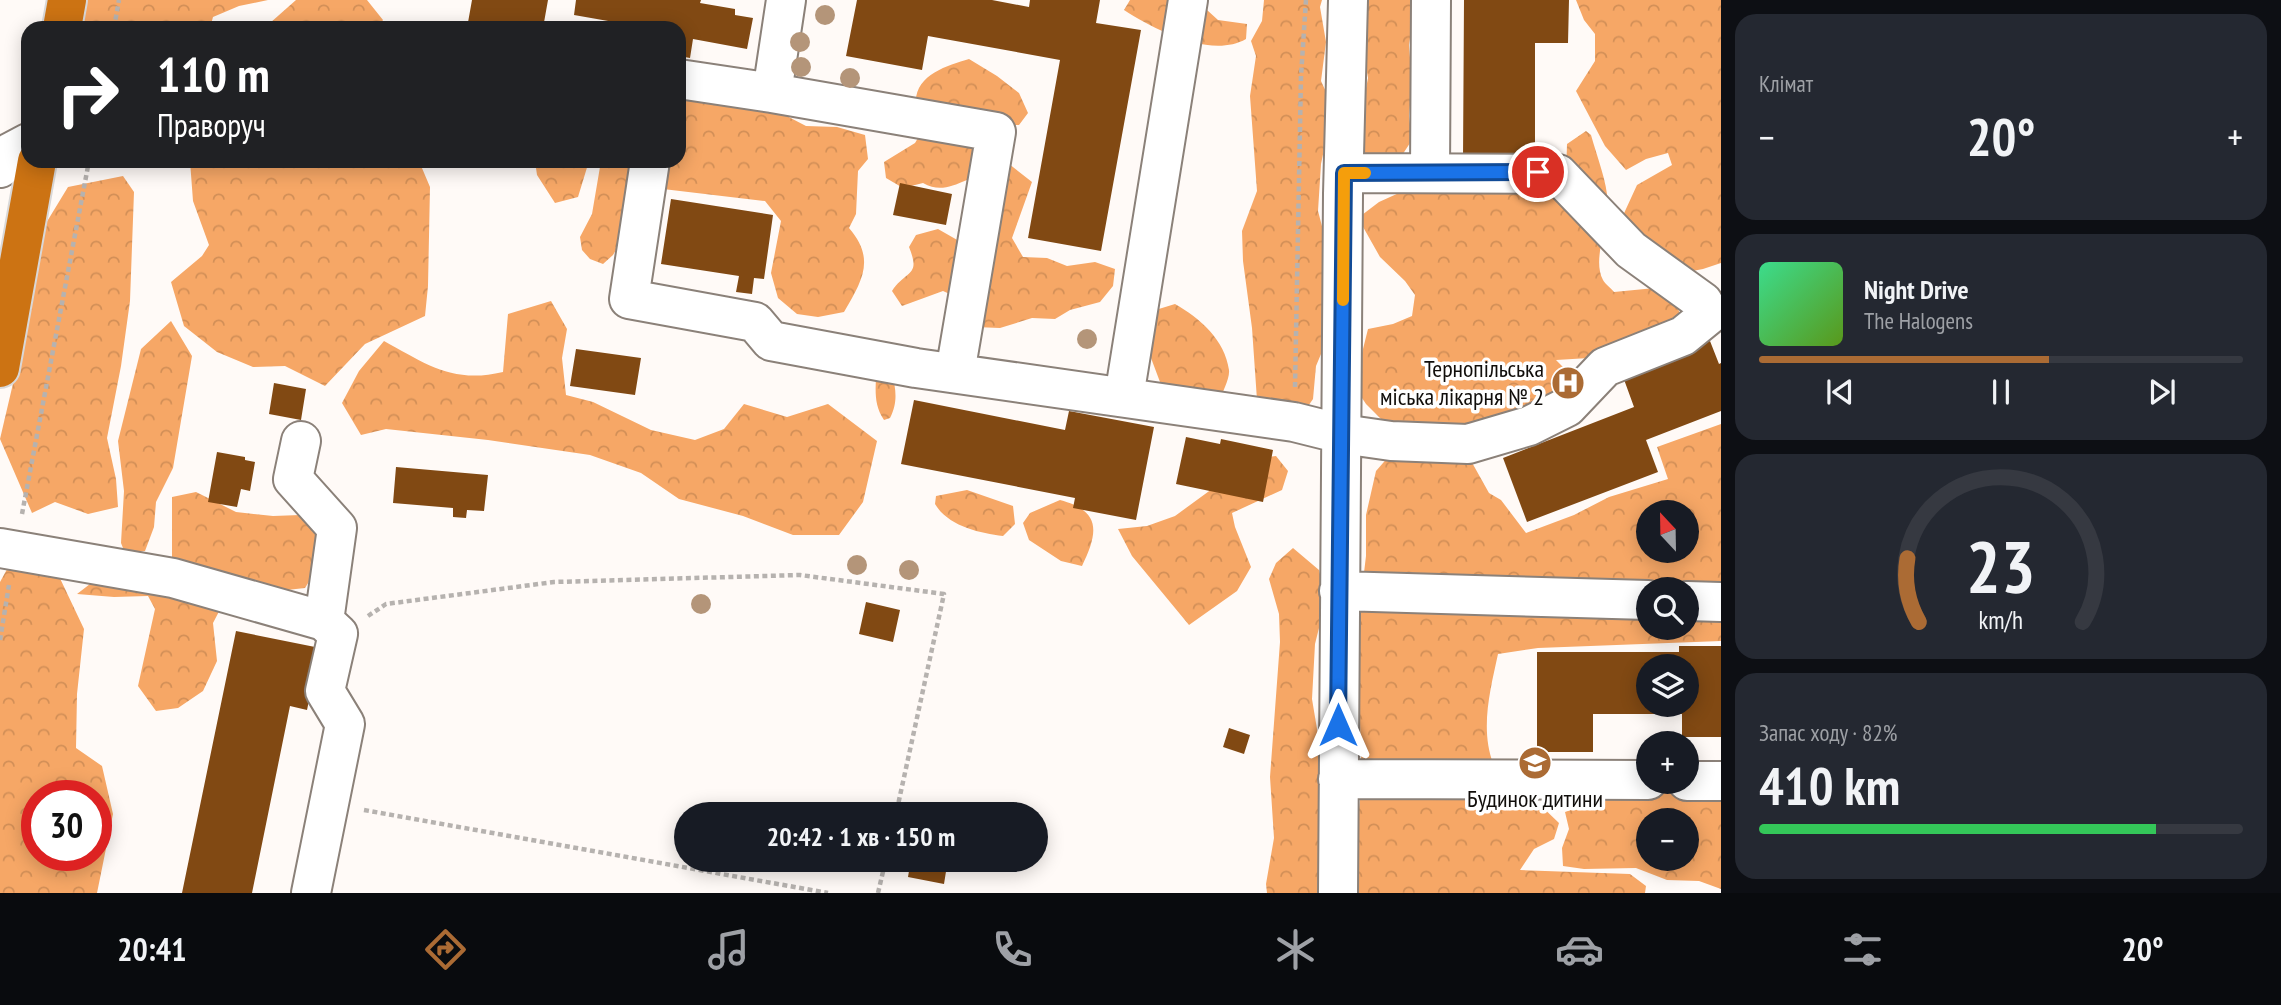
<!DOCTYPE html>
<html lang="uk">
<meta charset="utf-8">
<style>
:root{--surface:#171b24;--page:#242831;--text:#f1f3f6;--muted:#9ea1a6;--line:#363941;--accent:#ab6b34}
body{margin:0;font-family:"PT Sans Narrow",sans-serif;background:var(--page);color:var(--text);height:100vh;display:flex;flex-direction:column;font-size:26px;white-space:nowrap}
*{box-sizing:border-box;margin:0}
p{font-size:23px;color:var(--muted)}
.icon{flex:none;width:38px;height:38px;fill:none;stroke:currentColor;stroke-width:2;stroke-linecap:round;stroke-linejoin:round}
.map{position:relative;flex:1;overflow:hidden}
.sheet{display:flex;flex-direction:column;gap:14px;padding:14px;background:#0d0f14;width:560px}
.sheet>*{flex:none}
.top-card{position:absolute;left:21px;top:21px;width:665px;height:147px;border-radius:21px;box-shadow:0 4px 18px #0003;background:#202124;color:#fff;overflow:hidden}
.needle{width:46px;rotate:338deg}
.controls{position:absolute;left:1636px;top:500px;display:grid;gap:14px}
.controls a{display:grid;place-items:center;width:63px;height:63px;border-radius:50%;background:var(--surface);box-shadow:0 4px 18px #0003;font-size:35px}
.speed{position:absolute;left:21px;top:780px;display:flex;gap:14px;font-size:35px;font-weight:700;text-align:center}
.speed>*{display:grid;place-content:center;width:91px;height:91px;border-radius:50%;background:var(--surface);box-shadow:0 4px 18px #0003;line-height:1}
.speed .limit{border:10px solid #d22;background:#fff;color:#111}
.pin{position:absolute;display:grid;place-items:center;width:60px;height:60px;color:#fff;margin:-30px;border:4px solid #fff;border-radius:50%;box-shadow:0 2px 7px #0007}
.me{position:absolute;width:77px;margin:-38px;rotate:0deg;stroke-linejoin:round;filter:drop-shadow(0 0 5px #0008)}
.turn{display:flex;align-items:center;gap:24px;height:147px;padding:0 21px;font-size:32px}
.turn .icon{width:91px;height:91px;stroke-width:2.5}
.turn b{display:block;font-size:49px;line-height:60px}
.big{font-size:52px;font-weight:600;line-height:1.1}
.sheet .card{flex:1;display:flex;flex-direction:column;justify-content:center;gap:10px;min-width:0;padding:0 24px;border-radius:21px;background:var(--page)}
.sheet .dial{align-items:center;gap:0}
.dial svg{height:182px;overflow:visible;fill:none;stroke:var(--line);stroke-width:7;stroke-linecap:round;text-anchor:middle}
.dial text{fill:var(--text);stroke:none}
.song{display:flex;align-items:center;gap:21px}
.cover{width:84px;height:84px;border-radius:10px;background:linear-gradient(135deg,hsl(150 70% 55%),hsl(90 70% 35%))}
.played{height:7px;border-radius:4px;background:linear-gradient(90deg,var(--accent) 60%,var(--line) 60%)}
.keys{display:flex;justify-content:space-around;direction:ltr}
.heat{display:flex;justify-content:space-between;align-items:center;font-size:38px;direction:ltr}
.charge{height:10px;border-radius:5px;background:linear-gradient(90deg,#34c759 82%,var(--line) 0)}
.trip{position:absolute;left:674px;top:802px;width:374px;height:70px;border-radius:35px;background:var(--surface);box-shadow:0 4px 18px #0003;font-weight:600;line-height:70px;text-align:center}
.tab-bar{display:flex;height:112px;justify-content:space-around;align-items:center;background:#090b0e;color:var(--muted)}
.tab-bar .icon{width:49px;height:49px}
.tab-bar .on{color:var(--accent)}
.tab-bar b{font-size:32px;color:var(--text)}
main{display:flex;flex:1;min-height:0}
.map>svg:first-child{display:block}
</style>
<main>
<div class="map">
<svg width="1721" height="893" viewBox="0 0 1721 893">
<defs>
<pattern id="forest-crowns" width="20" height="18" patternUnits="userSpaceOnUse" patternTransform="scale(1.75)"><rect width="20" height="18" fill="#f6a766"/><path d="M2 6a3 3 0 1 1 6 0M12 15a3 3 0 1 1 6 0" fill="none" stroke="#d28f57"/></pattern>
</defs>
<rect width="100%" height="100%" fill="#fffaf7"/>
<!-- forest -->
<path fill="url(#forest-crowns)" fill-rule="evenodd" d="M77,0H268L239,6L213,17L210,28H81Z
M296,0H367L383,20L378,28H242L270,23Z
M1130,0H1196L1218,20L1247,24L1246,39C1211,59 1155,30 1124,10Z
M1264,0H1322L1320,7L1326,42L1321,81L1333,107L1321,164L1318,211L1328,249L1331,330L1316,366L1313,399L1302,415L1257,400L1252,328L1243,261L1242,231L1257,191L1250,96L1256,56L1251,41L1262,21Z
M1366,0H1412L1414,13L1409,45L1412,83L1409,116L1412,140L1395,166L1363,160L1357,135L1368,78L1362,43Z
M1576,0H1721V263L1703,269L1661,277L1620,222L1637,185L1672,165L1668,153L1646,159L1626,170L1605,146L1576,91L1595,61V34L1584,20Z
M969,59L997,76L1019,93L1028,113L1019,125H990V149L1032,182L1012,238L1023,257L1047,258L1067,266L1095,262L1115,269L1113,286L1100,302L1070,310L1055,319L1032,318L1000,328L975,327L954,296L943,291L902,306L892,291C907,269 921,277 909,247L916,235L938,229L966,245L971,197L967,180C950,187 939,192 923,183L903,188L886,178L884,162L915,143L924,128C922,120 917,110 916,101C916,75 948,65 969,59Z
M679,73L738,90L750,110L781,113L806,126L837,127L865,135L868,159L858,171L856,214L849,228C876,259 862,281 844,312L818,317L797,314L778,298L771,273L781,221L765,201L663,189L660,161H679Z
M1586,131L1591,135C1597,157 1607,181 1608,204C1608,226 1592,260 1603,280C1605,284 1611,288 1614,292L1655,288L1673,297L1684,323L1589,358L1556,360L1565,369L1562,395L1476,428L1457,424L1420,427L1385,423L1366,404L1358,392L1359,365L1368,329L1393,324L1412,316L1415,295L1405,281L1380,257L1358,218L1379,202L1421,183L1566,175L1567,144Z
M190,161H419L430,187L428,286L425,316L365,344L325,386L285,366L253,367L217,352L184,326L171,282L202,256L209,245L193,201Z
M535,161H589L578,197L555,203L537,175Z
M601,161H636V168L623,205L620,243L613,255L603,264L590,259L582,250L580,237L592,214Z
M123,176L134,192L130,301L121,366L107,438L116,479L118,507L88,514L55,502L32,513L0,439L15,375L40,233L68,187Z
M551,301L567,329L562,358L566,395L593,402L651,430L695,440L724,429L744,404L787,417L828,404L877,441L863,502L839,535H793L743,516L679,499L641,473L590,455L488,440L386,429L361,435L342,403L359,371L384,341C426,364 453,384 503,372L508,314Z
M1175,304C1200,318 1225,340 1229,370C1230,379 1222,393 1219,401L1187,402L1160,382L1148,350L1149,312Z
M171,321L192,356L173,468L156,502L154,527L145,551L125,553L121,543L124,491L118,441L141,349Z
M876,371L892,373C896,390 898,402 890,418L884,420C873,404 876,389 876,371Z
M1721,424V641L1538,648L1498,654C1490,691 1479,732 1495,768C1499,778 1508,787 1514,796L1536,801L1559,823L1554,839L1534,849L1520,870L1630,874L1646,886L1645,893H1355L1353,857L1362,784L1357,631L1366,556V515L1376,471L1397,447L1456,434L1489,493L1501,500L1526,533L1574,515L1609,497L1668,479L1657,447ZM1648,513H1687V551H1648ZM1648,590H1687V628H1648Z
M1276,456L1288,471L1282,490L1232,513L1235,527L1251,567L1237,591L1189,625L1132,556L1118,529L1147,526L1175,516L1253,459Z
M967,490L1013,506L1015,524L1003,536C979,533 948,526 935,504L936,496Z
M196,492L236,512L273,516L300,515L324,526L323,559L305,588L287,590L254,584L225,600L213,623L217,661L203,691L178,708L156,711L138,686L155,609L148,596L114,597L77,594L103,574L172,564V497Z
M1060,500C1102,511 1098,533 1082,566L1061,561L1029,540L1023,523L1030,513Z
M1293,548L1319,570L1326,600L1315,644L1312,699L1321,753L1319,792L1322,826L1317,893H1267L1266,884L1274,838L1270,777L1280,642L1279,614L1269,579L1276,563Z
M11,562L57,572L84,629L77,694L76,748L102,766L113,814L97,893H0V582ZM37,796H96V856H37Z
M1685,787L1721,789V889L1699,881L1667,880L1636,868L1584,869L1563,866L1562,848L1569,829L1565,812L1603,799L1658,795ZM1648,821H1687V859H1648Z"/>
<!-- building -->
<path fill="#814913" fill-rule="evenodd" d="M472,0H548L543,28H467Z
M576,0H701L700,3L735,9V15L753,18L747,49L693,39L690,58L679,56V28H648L574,15Z
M857,0H992L1029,7L1030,0H1100L1096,23L1141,30L1101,251L1028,238L1060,60L928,36L922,70L846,56Z
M1464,0H1569L1568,43H1535V160L1463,159Z
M900,183L952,194L946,225L893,215Z
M671,199L773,215L764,279L754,278L752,294L736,292L739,276L661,264Z
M1710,341L1719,364L1721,363V411L1646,440L1658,472L1527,522L1503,458L1634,407L1622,374Z
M576,349L641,358L635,395L570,386Z
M274,383L306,389L301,420L269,414Z
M914,400L1065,430L1069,411L1154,427L1136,520L1073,508L1075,498L901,464Z
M1186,437L1220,444L1221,439L1273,450L1263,502L1176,484Z
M217,452L245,457V460L255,462L250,491L241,489L237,507L208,502Z
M396,467L488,475L484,511L467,510L466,518L453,517V508L393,503Z
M866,602L900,610L893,642L859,634Z
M236,631L320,648L307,710L290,706L252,893H182Z
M1679,646H1721V737H1682V714H1593V752H1537V652H1679ZM1648,667H1687V705H1648Z
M1229,728L1250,735L1244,754L1223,747Z
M911,859H948L944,884L908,877Z"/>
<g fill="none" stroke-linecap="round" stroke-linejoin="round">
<defs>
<path id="minor" d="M679,79L772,93L786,0
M772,93L996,132L955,373
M650,161L629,299L755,322L771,341L916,368L1294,422L1342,434L1391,441L1468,444L1529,426L1567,407L1605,367L1683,336L1710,314L1703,302L1631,250L1558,174L1344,173
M0,168L11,152L28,143
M1430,173L1431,0
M1124,397L1188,0
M301,441L293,479L337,528L324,621
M0,548L173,578L324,621L338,634L325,691L345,724L311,893
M1339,591L1648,600
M1687,601L1721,602
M1338,779L1648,780
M1687,781H1721
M1338,893L1343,194L1348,0"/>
<path id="highway" d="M62,28L67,0
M0,368L37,161"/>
</defs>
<!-- minor casing -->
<use href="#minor" stroke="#8b8179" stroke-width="42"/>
<!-- highway casing -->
<use href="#highway" stroke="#d9d8d8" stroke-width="42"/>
<!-- path -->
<path stroke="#b6b2af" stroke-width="4.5" stroke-dasharray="5 3.5" stroke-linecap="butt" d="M114,28L119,0
M1295,387L1301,76L1306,0
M22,514L89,161
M368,616L386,604L554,582L800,575L944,594L896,814
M0,640L9,585
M364,810L828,893
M878,893L886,859"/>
<!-- minor -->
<use href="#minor" stroke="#fff" stroke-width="38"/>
<!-- highway -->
<use href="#highway" stroke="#cc7313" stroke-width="38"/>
</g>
<!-- trees -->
<g fill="#b49579">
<circle cx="825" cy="15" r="10"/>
<circle cx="800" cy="42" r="10"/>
<circle cx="801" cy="67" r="10"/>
<circle cx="850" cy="78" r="10"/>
<circle cx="1087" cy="339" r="10"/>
<circle cx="857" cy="565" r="10"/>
<circle cx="909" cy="570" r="10"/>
<circle cx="701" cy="604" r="10"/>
</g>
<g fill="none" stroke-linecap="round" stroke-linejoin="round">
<defs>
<path id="route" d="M1338,725L1344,173L1538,172"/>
</defs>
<!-- route casing -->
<use href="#route" stroke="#114b97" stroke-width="18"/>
<!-- route -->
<use href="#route" stroke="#1a73e8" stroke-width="12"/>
<!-- slow -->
<path stroke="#f59e0b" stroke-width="12" d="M1343,300L1344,173H1365"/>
</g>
<!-- icons -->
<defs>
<symbol id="hospital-disc" viewBox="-11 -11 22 22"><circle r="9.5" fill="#ab6b34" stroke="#fff"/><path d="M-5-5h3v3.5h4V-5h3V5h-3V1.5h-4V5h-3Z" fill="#fff"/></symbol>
<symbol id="school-disc" viewBox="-11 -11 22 22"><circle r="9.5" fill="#ab6b34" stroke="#fff"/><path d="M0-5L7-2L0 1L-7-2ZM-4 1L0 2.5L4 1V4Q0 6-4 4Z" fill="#fff"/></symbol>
</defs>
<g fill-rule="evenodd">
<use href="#hospital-disc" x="1549" y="364" width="38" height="38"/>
<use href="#school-disc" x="1516" y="744" width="38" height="38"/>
</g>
<g text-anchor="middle" stroke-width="7" stroke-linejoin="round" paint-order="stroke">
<!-- poi labels -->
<g font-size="24" fill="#100d0a" stroke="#fff" text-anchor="end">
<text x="1544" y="377">Тернопільська<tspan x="1544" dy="28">міська лікарня № 2</tspan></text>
<text x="1535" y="807" text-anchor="middle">Будинок дитини</text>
</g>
</g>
</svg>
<div class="controls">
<a><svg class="needle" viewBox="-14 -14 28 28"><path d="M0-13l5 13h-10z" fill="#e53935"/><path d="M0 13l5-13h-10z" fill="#9ea1a6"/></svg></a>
<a><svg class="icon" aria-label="search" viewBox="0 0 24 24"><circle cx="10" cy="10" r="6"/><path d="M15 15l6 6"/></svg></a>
<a><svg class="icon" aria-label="layers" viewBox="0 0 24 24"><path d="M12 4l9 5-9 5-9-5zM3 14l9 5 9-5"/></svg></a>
<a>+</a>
<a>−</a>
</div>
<div class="speed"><div class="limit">30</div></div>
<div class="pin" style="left:1538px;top:172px;background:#d93025"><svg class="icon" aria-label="arrive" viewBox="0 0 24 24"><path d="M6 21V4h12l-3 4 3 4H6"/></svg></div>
<svg class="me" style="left:1338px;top:725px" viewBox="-20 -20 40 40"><path d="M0-17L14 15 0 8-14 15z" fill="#1a73e8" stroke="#fff" stroke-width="4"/></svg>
<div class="trip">20:42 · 1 хв · 150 m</div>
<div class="top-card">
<div class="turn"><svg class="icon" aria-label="right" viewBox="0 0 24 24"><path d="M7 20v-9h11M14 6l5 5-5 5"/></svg><div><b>110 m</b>Праворуч</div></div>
</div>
</div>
<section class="sheet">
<div class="card"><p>Клімат</p>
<div class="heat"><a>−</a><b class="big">20°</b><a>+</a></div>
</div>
<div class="card">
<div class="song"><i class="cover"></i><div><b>Night Drive</b><p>The Halogens</p></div></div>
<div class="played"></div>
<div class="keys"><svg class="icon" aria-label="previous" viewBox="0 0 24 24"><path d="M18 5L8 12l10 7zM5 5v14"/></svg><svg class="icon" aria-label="pause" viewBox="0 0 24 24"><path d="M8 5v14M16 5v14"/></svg><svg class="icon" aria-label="next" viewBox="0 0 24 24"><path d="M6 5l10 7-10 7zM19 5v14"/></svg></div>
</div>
<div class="card dial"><svg viewBox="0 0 100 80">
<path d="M14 69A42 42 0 1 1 86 69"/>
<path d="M14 69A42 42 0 0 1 9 41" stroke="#ab6b34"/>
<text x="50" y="56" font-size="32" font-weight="700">23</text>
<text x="50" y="72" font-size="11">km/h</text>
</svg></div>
<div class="card"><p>Запас ходу · 82%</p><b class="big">410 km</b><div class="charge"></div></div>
</section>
</main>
<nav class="tab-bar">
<b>20:41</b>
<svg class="icon on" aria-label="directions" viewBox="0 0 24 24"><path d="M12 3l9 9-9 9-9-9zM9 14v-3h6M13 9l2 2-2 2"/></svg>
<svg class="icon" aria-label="music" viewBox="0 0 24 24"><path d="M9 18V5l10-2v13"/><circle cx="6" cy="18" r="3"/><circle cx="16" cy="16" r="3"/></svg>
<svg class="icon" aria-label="phone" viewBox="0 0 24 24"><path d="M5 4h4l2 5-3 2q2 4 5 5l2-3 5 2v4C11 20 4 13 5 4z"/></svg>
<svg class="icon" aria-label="climate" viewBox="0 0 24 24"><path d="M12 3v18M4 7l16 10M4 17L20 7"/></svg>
<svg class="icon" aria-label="car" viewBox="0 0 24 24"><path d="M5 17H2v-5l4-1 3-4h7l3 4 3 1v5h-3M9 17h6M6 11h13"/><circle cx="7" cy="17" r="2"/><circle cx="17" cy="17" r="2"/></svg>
<svg class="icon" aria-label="filters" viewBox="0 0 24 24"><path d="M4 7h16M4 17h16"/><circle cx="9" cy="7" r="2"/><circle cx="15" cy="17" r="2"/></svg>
<b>20°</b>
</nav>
